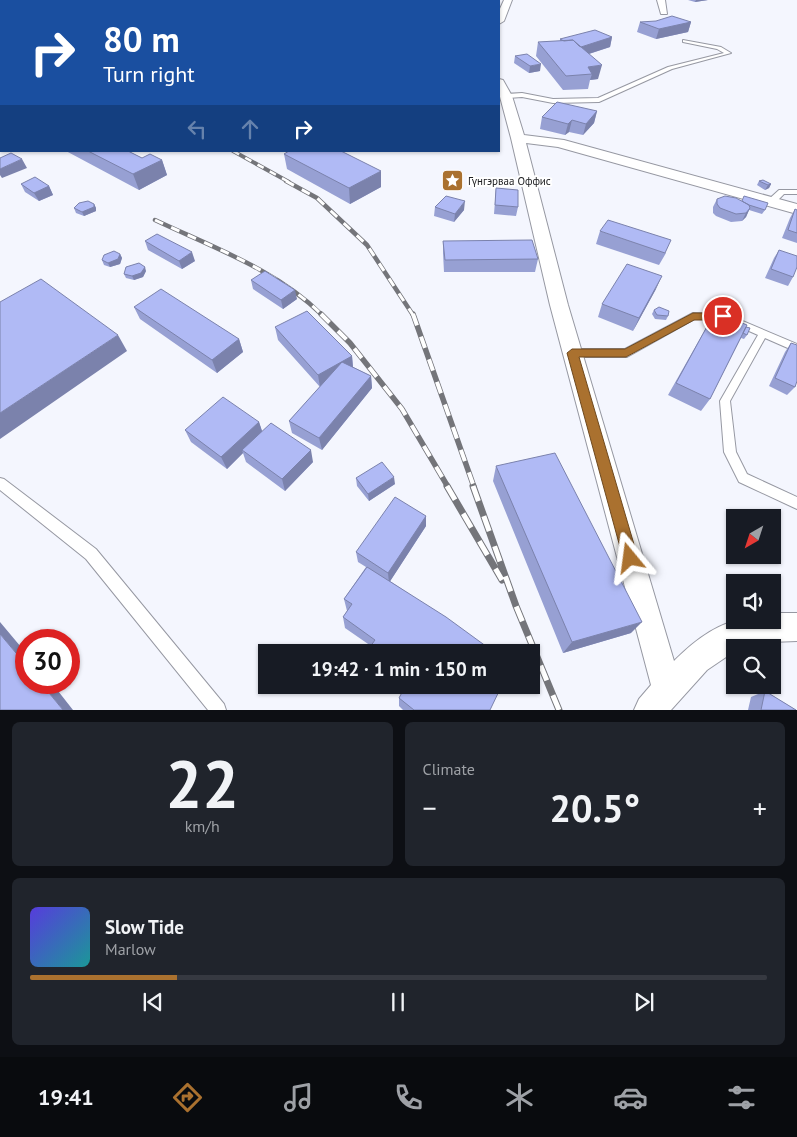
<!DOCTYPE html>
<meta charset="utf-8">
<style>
:root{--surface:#171b24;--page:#20242c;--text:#f1f3f6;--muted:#9ea1a6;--line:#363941;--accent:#aa712f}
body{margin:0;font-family:"PT Sans",sans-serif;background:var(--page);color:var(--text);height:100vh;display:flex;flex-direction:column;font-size:19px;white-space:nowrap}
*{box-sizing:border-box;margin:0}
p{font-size:16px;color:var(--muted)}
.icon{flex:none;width:28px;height:28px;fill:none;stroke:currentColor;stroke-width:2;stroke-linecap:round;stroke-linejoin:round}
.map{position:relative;height:710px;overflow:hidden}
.side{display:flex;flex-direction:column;gap:12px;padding:12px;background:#0d0f14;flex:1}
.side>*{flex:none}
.hud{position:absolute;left:0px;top:0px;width:500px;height:152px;box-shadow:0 1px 4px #0004;background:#1a4fa0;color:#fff;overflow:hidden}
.needle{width:32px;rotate:219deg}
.buttons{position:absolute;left:726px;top:509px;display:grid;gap:10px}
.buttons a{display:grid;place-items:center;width:55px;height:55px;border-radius:0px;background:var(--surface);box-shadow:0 1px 4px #0004;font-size:25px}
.speed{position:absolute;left:15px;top:629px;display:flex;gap:10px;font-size:25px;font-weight:700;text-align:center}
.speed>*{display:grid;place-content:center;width:65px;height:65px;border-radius:50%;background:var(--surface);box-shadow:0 1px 4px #0004;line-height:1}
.speed .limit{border:8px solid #d22;background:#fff;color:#111}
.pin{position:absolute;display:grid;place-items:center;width:42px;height:42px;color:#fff;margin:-21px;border:2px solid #fff;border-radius:50%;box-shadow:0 1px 5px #0007}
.me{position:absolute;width:55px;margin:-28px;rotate:344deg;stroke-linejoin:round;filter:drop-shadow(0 0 4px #0008)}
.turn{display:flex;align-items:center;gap:18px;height:105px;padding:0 20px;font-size:22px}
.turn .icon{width:65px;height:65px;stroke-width:2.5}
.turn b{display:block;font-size:35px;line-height:42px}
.lanes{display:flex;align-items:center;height:48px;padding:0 20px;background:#0003;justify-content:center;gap:25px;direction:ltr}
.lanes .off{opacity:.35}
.big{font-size:38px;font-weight:800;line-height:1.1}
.side .widget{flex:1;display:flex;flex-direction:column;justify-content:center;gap:8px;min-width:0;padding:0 18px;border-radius:8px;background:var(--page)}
.side .dial{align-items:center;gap:0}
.dial b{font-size:65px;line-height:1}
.song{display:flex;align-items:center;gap:15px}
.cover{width:60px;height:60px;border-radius:8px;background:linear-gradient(135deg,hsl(250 70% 55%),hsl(180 70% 35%))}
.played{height:5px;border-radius:2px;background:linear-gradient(90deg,var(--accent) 20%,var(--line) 20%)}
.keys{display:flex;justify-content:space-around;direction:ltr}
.heat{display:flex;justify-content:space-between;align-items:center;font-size:28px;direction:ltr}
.side .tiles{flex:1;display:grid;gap:12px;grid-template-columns:1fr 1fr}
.widget:last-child{grid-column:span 2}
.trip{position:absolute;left:258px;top:644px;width:282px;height:50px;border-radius:0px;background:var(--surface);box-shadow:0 1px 4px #0004;font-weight:800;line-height:50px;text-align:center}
.tabs{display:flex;height:80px;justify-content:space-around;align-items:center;background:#090b0e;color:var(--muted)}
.tabs .icon{width:35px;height:35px}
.tabs .active{color:var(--accent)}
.tabs b{font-size:22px;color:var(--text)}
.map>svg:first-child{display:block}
</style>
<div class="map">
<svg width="797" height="710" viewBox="0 0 797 710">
<rect width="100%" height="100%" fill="#f4f6fe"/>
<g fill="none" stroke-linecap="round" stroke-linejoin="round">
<defs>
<path id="lane" d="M0,25H1V27H0Z
M683,40L721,47L731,53L672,69L599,102L553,103L522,97L506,98L503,96L506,94L522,93L553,99L598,98L668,67L724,53L717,49L683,42Z
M1,53V57L0,58V54Z
M779,190H797V194H784L774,204H768V200Z
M693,313L726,314L797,344V352L765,338L730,401L736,452L747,474L797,497V509L739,482L724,452L720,401L758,335L722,319H695L627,357H572L567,353L572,349H625Z
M0,478L4,479L96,549L224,704L226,710H208L86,559L0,490Z"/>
<path id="street" d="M504,0H512L504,21L499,24V11Z
M657,0H665L667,14H661Z
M499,79L503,80L512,96L524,135L564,140L797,204V214L558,147L526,143L568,305L674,661C691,644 716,623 741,620C751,619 762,620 772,620V613H797V641L771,642L735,648V651L707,670L671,710H634L639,699L651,685L550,305L511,138L499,93Z"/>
</defs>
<!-- lane casing -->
<use href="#lane" stroke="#9698a2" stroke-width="2"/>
<!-- street casing -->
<use href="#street" stroke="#9698a2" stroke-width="2"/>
<!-- lane -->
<use href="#lane" fill="#fff" fill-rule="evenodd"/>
<!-- street -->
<use href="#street" fill="#fff" fill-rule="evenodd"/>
<defs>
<path id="rail-far3" d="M233,151L289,182"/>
<path id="rail-far2" d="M286,181L317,198L367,245L413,315
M155,220C212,247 277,270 322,315"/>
<path id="rail-far1" d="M321,314L350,343L402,409L448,487
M413,314L474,487"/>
<path id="rail" d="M447,486L502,580
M473,486L516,606L559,710"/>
</defs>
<!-- rail-far3 casing -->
<use href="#rail-far3" stroke="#74757a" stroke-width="4"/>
<!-- rail-far2 casing -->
<use href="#rail-far2" stroke="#74757a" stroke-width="4.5"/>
<!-- rail-far1 casing -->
<use href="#rail-far1" stroke="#74757a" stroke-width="5.5"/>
<!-- rail casing -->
<use href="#rail" stroke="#74757a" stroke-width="7"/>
<!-- rail-far3 -->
<use href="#rail-far3" stroke="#fff" stroke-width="2.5" stroke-dasharray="7" stroke-linecap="butt"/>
<!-- rail-far2 -->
<use href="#rail-far2" stroke="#fff" stroke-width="3" stroke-dasharray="9" stroke-linecap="butt"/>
<!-- rail-far1 -->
<use href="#rail-far1" stroke="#fff" stroke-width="4" stroke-dasharray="12" stroke-linecap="butt"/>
<!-- rail -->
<use href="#rail" stroke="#fff" stroke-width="5" stroke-dasharray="16" stroke-linecap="butt"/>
</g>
<!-- wall -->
<path fill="#97a0d3" d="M373,0H390L387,1H379Z
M688,0H708L695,2Z
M640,22H691L688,32L656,39L637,32Z
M612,37L610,47L589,54L598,79L590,80L588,89L563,90L536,56L538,42L560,41V39Z
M515,56L540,71L529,73L514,63Z
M597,111L594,123L583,135L569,132L565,135L540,129L542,117Z
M66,151H128L142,158L162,160L167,175L139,190Z
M284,154L381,187L350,204L287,169Z
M759,181L771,184L769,188L765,190L757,185Z
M21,184L49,186L53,195L39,201L25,192Z
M496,188L518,207L516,216L494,214Z
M717,199L742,201L765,210L762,214L749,210L746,217L742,221L731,222L716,216L713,213V207Z
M94,204L96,208V211L84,216L76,213L74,208Z
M435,207L464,210L454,222L434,216Z
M795,209L797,210V243L782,238L790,218Z
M600,231L666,253L659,265L596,244Z
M145,241L195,261L182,269L148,250Z
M443,241L538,259L535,272H444L443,253Z
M779,250L793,277L788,286L765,278L774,258Z
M120,254L122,258L120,264L110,267L104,265L102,260Z
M146,271L143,277L134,280L126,278L124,274Z
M251,280L297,299L283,309L253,289Z
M656,289L633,331L598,317L602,304Z
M134,307L239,339L243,352L217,373L140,319Z
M654,310L668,316L666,320L655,319L652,314Z
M715,312L746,327L747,335L744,339L741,338L710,399L701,411L668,395Z
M275,327L352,356L353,367L371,376L372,388L322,450L292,433L289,421L320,387L278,340Z
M791,343L795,387L787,395L769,386L785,352Z
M259,422L262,431L313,462L285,491L246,462L243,453L227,469L191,442L185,430Z
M496,466L631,633L563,653L493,481Z
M356,478L395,484L369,501L357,486Z
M426,516V526L390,581L494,652H370V647L371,646L345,628L343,617L347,611L344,599L366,567L358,562L356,552Z
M765,691L796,710H748L751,697Z
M399,698L490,710H403L399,706Z"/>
<!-- shaded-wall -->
<path fill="#7b82ac" d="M696,0H708L695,2Z
M691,22L688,32L656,39L659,29Z
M612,37L610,47L579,57L581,47Z
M541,64L540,71L529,73L530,66Z
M602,65L598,79L590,80L592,74L588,67Z
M597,111L594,123L583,135L586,124Z
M572,120L569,132L565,135L568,124Z
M22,159L27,168L2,178L0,175V169Z
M162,160L167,175L139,190L133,174Z
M381,171V187L350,204L349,188Z
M771,184L769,188L765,190L768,185Z
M49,186L53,195L39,201L34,193Z
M465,201L464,210L454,222L455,214Z
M94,204L96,208V211L84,216L82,212Z
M750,208L746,217L742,221L746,213Z
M192,252L195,261L182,269L179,261Z
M120,254L122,258L120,264L110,267L108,263Z
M145,267L146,271L143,277L134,280L132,276Z
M662,276L656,289L633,331L639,318Z
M295,290L297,299L283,309L281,300Z
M118,335L127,351L0,439V413Z
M239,339L243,352L217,373L212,360Z
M352,356L353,368L320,387L318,375Z
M371,376L372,388L322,450L319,438Z
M259,422L263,434L242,450L243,453L227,469L221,457Z
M311,450L313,462L285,491L282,479Z
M394,477L395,484L369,501L368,494Z
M426,516V526L389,583L388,573Z
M0,622L26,653V665L0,634Z
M642,622L631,633L563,653L572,642Z
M40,682H51L73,710H63Z"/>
<!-- building -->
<path fill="#b0baf5" stroke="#7b82ac" d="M35,0H54L58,1H31Z
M58,0H68L64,1Z
M76,0H98L101,1H74Z
M672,16L691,22L659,29L640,22L656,21Z
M595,30L612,37L581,47L579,46L573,40L564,41L560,39Z
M573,40L602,65L588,67L592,74L566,76L538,42Z
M527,54L541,64L530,66L515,56Z
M557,102L597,111L586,124L572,120L568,124L542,117Z
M88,151H128L142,158L150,154L162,160L133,174Z
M289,151H341L381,171L349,188L284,154Z
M11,153L22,159L0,169V158Z
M35,177L49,186L34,193L21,184Z
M763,180L771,184L768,185L759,181Z
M496,188L518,190V207L495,205Z
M446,196L465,201L455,214L435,207Z
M725,196L736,198L749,205L750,208L746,213L736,214L720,208L717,204V199Z
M744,196L768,203L765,210L749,205L742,201Z
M88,201L94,204V207L82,212L74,208L79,203Z
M795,209L797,210V233L788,230Z
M608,220L671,240L665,253L600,231Z
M157,234L192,252L179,261L145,241Z
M532,240L538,259L445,260L443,241Z
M779,250L797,256V267L793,277L771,269Z
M114,251L120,254L118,259L108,263L102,260L104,255Z
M139,263L145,267L141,273L132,276L124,274L126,267Z
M627,264L662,276L639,318L602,304Z
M265,271L295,290L281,300L251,280Z
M41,279L118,335L0,413V302Z
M161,289L239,339L212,360L134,307Z
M659,307L669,311L668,316L657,315L654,310Z
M307,311L352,356L318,375L275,327Z
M715,312L747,325L710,399L676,383Z
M746,327L750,328L747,335L743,333Z
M791,343L797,345V381L795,387L775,378Z
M342,362L371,376L319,438L289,421Z
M223,397L259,422L221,457L185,430Z
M271,423L311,450L282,479L242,450Z
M555,453L642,622L572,642L496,466Z
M382,462L394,477L368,494L356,478Z
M395,497L426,516L388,573L356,552Z
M367,567L446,617L494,652H377L370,647L375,640L343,617L352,604L344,599Z
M0,634L26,665V682H40L63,710H0Z
M406,685H502L490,710H414L399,698Z
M765,691L796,710H761Z"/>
<!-- route -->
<path fill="#aa712f" stroke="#6e491f" d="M693,313H723L728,316L723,320H694L626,357H579L638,558L636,564L630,566L625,564L623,558L567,353L572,349H625Z"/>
<!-- icons -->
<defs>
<symbol id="sight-square" viewBox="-11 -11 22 22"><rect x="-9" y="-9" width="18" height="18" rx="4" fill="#aa712f" stroke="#fff"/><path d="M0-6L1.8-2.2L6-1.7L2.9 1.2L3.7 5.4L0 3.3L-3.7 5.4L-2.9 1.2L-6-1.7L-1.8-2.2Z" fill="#fff"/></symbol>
</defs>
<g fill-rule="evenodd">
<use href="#sight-square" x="440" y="168" width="25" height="25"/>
</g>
<g text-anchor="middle" stroke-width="4" stroke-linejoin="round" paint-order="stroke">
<!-- far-poi labels -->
<g font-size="11" fill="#202124" stroke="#fff" text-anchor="start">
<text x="468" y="185">Гүнгэрваа Оффис</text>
</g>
</g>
</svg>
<div class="buttons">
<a><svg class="needle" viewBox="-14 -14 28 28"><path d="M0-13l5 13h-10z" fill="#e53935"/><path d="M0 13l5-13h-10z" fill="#9ea1a6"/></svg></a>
<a><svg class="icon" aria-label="sound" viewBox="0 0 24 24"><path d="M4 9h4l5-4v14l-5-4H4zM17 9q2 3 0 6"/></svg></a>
<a><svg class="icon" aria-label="search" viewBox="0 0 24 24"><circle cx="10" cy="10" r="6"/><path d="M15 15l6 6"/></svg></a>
</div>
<div class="speed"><div class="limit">30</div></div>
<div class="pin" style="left:723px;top:316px;background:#d93025"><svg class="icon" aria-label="arrive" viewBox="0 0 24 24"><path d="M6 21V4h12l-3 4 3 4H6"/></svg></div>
<svg class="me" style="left:630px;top:558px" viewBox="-20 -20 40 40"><path d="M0-17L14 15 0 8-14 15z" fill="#aa712f" stroke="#fff" stroke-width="4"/></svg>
<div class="trip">19:42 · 1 min · 150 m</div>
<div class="hud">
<div class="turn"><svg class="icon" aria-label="right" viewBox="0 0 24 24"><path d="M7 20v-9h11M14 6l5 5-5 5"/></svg><div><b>80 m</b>Turn right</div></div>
<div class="lanes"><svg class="icon off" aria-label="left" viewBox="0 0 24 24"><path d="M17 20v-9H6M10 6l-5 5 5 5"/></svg><svg class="icon off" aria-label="ahead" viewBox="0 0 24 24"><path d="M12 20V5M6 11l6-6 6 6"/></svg><svg class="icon" aria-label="right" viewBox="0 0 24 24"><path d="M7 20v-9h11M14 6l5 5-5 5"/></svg></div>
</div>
</div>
<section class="side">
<div class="tiles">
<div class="widget dial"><b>22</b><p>km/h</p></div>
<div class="widget"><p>Climate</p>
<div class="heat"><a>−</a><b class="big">20.5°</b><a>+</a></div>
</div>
<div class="widget">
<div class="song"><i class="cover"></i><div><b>Slow Tide</b><p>Marlow</p></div></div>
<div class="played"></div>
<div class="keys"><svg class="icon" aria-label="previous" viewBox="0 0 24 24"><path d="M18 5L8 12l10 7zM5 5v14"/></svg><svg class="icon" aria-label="pause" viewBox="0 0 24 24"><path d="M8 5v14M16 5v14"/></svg><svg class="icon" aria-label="next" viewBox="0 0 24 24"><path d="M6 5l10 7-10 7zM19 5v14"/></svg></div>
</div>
</div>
</section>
<nav class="tabs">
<b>19:41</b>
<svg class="icon active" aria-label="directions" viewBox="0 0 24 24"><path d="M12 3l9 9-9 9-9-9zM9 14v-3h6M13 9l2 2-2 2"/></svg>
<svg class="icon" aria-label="music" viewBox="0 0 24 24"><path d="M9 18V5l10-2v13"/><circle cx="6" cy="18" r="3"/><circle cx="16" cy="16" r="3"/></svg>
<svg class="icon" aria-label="phone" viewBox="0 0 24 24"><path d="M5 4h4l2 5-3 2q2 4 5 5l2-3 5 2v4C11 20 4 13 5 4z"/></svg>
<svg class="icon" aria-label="climate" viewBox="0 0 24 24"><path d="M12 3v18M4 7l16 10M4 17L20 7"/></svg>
<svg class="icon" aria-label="car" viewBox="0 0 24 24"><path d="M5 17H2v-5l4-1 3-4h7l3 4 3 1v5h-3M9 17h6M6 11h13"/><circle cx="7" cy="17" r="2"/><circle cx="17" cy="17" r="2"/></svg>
<svg class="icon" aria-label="filters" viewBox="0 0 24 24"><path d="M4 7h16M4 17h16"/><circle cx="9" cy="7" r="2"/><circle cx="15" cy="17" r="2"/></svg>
</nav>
